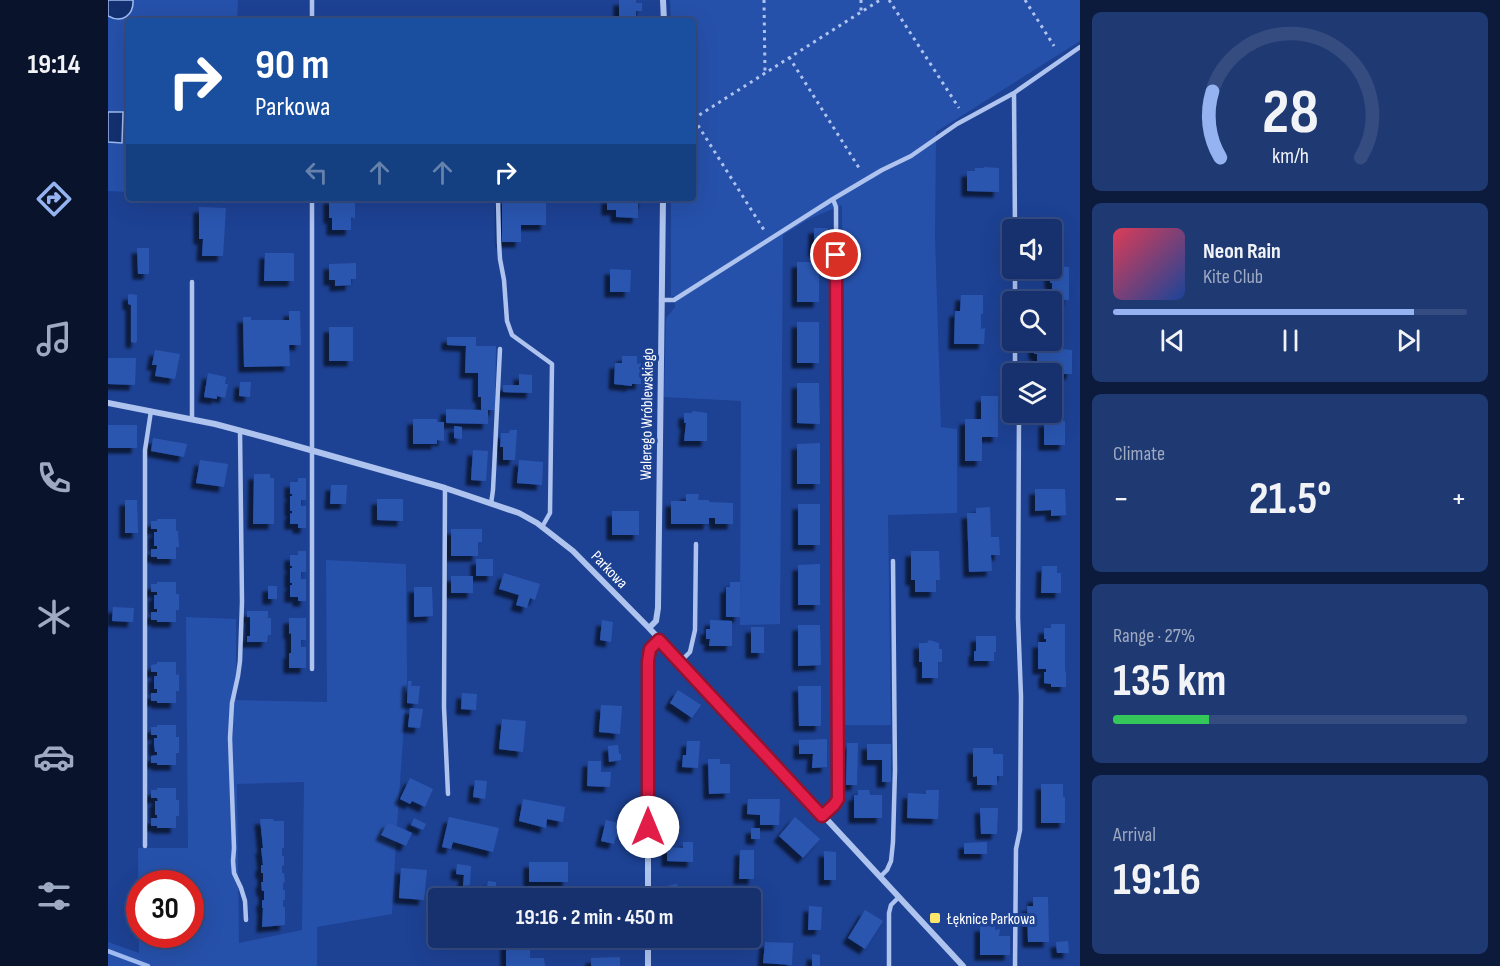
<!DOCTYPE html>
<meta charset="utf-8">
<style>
:root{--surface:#16316e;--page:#1f3973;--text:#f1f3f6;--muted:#9ea9c2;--line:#354c81;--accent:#95b2f1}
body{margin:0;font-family:"Sofia Sans Condensed",sans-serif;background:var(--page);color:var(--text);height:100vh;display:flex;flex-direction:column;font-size:22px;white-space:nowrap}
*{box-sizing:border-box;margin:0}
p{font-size:20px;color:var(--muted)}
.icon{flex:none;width:33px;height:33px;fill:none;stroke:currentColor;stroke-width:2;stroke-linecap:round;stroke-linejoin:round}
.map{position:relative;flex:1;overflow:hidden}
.panel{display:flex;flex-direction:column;gap:12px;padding:12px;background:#0c1b3c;width:420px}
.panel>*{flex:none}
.top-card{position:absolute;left:18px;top:18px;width:570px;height:183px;border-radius:6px;box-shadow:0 6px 24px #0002,0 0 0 2px var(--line);background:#1a4fa0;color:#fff;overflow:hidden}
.controls{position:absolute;left:894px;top:219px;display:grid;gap:12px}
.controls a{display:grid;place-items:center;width:60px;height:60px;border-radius:6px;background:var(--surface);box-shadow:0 6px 24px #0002,0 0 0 2px var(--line);font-size:30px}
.speed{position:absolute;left:18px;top:870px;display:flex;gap:12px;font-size:30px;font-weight:700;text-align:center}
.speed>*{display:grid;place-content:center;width:78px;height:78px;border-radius:50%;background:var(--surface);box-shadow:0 6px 24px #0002,0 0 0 2px var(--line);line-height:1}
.speed .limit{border:9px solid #d22;background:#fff;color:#111}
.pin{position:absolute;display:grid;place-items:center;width:51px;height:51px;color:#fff;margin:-26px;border:3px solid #fff;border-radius:50%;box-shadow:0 2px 6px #0007}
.me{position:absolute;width:66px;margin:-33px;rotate:0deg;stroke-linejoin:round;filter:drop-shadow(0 0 4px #0008)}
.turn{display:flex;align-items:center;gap:21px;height:126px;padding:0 30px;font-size:27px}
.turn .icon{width:78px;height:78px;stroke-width:2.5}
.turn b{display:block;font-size:42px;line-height:51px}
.lanes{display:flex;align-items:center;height:57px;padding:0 30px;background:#0003;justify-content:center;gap:30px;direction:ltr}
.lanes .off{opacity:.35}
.big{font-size:45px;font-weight:700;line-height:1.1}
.panel .widget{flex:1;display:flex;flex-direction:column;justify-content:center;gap:9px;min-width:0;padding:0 21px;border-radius:9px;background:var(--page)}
.panel .dial{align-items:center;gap:0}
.dial svg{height:156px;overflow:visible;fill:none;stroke:var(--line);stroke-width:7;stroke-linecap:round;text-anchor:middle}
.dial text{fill:var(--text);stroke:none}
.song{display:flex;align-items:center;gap:18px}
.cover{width:72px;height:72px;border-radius:9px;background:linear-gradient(135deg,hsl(350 70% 55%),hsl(220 70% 35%))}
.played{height:6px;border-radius:3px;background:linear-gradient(90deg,var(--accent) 85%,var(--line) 85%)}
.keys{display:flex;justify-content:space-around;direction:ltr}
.heat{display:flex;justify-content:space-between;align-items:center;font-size:33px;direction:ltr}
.charge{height:9px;border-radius:4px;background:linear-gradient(90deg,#34c759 27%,var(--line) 0)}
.trip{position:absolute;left:320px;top:888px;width:333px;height:60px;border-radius:6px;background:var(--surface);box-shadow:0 6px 24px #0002,0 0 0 2px var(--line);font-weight:700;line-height:60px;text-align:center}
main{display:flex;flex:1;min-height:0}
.tabs{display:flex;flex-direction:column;width:108px;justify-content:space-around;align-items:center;background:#09142c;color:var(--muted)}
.tabs .icon{width:42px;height:42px}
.tabs .current{color:var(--accent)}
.tabs b{font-size:27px;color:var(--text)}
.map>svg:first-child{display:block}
</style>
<main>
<nav class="tabs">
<b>19:14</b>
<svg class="icon current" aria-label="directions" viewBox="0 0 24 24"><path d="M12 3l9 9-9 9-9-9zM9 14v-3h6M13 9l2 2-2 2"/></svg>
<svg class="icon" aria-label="music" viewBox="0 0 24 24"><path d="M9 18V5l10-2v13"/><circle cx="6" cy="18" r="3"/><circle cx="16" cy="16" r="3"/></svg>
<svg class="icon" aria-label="phone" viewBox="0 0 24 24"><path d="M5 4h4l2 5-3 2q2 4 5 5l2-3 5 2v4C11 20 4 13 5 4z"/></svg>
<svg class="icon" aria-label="climate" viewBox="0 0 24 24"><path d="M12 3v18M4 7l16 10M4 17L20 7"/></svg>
<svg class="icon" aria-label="car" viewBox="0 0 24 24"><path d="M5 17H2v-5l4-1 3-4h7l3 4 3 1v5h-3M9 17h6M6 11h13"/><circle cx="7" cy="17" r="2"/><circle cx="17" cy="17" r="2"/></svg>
<svg class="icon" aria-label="filters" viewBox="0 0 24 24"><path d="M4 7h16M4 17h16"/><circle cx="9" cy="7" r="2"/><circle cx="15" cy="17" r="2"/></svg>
</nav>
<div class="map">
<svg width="972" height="966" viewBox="0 0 972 966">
<defs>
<filter id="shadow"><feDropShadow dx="-5.5" dy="5.5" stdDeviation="1.5" flood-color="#0009"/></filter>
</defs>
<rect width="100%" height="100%" fill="#1d4193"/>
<!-- green -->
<path fill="#2651ab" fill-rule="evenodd" d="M0,0H130L129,21H21V192L0,191Z
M562,0H972V41L828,132L827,237L833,427L849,429V513L780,515L783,725H735L734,205L701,219L675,235L672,624L632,625L633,401L556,397L558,318L567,307L566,296L563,297V198H585V21H563Z
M218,560L298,564L299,680L289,826L280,822L274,835L288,841L284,914L209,927V966H0V942L31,953L30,848H80L78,617L128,619V700L219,702ZM196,782L194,930L131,943L129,784ZM32,884H82V934H32Z"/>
<!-- water -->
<path fill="#133071" stroke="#a1bcf0" stroke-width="1.5" d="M0,0H25C26,15 14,24 0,16Z
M0,112H15L14,143L0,142Z"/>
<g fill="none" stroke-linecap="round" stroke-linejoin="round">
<!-- stream -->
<path stroke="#a1bcf0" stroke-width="4.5" d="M0,951L40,966"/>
</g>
<!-- building -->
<path fill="#2c56b0" filter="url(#shadow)" d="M511,0H528V3H534V11H528V17H527V21H514V17H511Z
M342,16H368V21H342Z
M876,167L891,168V192L859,191V171H867V168H876Z
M221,198H247V218L243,217V230H224V218H221Z
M394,198H438V225H413V242H394Z
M499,198H536V203H530V218L508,217V210H499Z
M91,207L118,208L115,256H94L95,239H91Z
M706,228H720V251H706Z
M29,248H41V274H30Z
M157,253H186V281H156Z
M689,262H711V302H689Z
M248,263V279H243V285L227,286V280H221V264Z
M944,266L961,267V300H944V283H942V268H944Z
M502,269L523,270L522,292H502Z
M22,294L29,295V340L28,343L23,342V305L20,304V295Z
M853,295H875V314H873V329L877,328L876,344H846L847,311H852Z
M181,311H192L193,345H181L182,366L136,367L135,317H143V320H181Z
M689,322H711V363H689Z
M221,327H245V361H221Z
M339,337H368V346H388L387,410H380V424L338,423V409L373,410V397H370V373H357L358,346L339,345Z
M926,344H952V349L964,350V374H926V362H929V354H926Z
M47,350L72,354L67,379L47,376L49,365H44Z
M514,356H529V364L533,363V384H524V386L506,384L507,363H514Z
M0,358H28L27,385L0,384Z
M100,373L118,377L117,384H120L117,398L109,396V399L96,397Z
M411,374L424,375V393L395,392V385H411Z
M132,382H143L142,397L131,396Z
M689,383H711L712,424L689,423Z
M873,396H890V437H874V461H857V419H873Z
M584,411L599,413V441H576L578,423H576V413H584Z
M305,419H329V422H336V441L329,440V444H305Z
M936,421H957V445H936Z
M0,425H29V448H0Z
M346,426L354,427V439L346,438Z
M402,430H409L407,460H395V447H392L393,433H401Z
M45,438L79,444L76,457L43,451Z
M712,443V484H689V444Z
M365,450L380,451L378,481L363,480Z
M92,460L120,464L116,487L88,483Z
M411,460L435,462L434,485L409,483Z
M146,474H162V478H166V524H145Z
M190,478H198V500H193V506H198V528H190V524H182V513L184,514V511H182V496H184V494H182V482H190Z
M223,485H239L238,504H222Z
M927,489H957L958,515L943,516V510L927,511Z
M578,494H591L590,500H601V502L625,503V524H607V518H601V524H563V501H578Z
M269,499H295V521L269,520Z
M17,500H29L30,533H17Z
M690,504H712V545H690Z
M882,507L883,537H891L892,555H883L884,571L861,572L859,513H868V508Z
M504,511H531V535H504Z
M49,519H68V531H70L71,547H68V559H49V557H43V549H49V546H46V532H49V529H43V521H49Z
M343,529H374V542H370V556H343Z
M190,551H198V572H193V579H198V601H190V597H182V585H184V583H182V568H184V566H182V555H190Z
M803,551H831L832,580H828V592H807V580H803Z
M368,559H385V576H368Z
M712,564V605H690V565Z
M934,566H949V573H953V593H933Z
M396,573L432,584L427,600L422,598L419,608L408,605L411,595L391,589Z
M343,576H365V593H343Z
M49,582H68V594H71V610H68V622H49V620H43V612H49V609H46V595H49V592H43V584H49Z
M622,582H632V617H618V587H622Z
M160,586H169V599H160Z
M306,587H324L325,616L306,617Z
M5,607L26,608L25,622L4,621Z
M139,611H160V618H163V635H160L159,642H139V636H142V617H139Z
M181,618H198V640H193V647H198V668H181V653H183V633L181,634Z
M494,620L505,622L503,642L492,640Z
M602,620L624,621V646H601L602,639H598V629H602Z
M943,624H957V672L958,671V687H943V684L936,683V672H938V669H930V642H938V639H936V628H943Z
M690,625H712L713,665L690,666Z
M643,627H656V653H643Z
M868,636H888V652H886V661H866V651H868Z
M821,640L831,643V649H834V662H830V678H814V662H811V643H819Z
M49,662H68V675L71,674V691H68V703H49V701H43V693H49V689H46V676H49V672H43V665L49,664Z
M300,681H304L303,686H312L310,704L299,703Z
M690,686H713V726H691Z
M570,690L593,705L584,718L562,703Z
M354,693L369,694L368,710L353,709Z
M493,705L514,706L512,734L491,732Z
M302,708L315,709L312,728L300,727Z
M394,719L418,721L415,752L391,749Z
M49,725H68V737H71V753H68V765H49V763H43V756L49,755V752H47L46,745V738H49V735H43V727H49Z
M719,739V767L704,768L705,754H691V740Z
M579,741H592L590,768L574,767L575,755H578Z
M739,743H750L749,785H738Z
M759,744H783V782H774V760H759Z
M510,745L511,754H513V760L501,762L500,746Z
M865,748H885V754H895V776H889V785H869V776L865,777Z
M600,759H612V764H622V793L601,794Z
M480,761H493V772H503L502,787L479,786Z
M302,778L325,789L317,807L304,801L302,804L292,799Z
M367,780L379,781L377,799L365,797Z
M933,784H955V797H957V823H933Z
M49,788H68V800H71V816H68V828H49V826H43V818H49V815H47V801H50L49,798H43V790H49Z
M750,790H761L762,795H774V818H746V795H750Z
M818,790H831L830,819L799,818L800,793L818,794Z
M415,799L457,807L455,822L439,819L438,828L411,821Z
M640,799H672L671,825H652V815L639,814Z
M872,808H890L889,834H873Z
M341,817L391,828L385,852L345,842L343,849L334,847Z
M687,817L712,839L695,858L671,836Z
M306,818L318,824L315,830L303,825Z
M152,819H165L166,821H176V848H174V856H176V865L174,866V873H176L177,882L175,883V890H177V900H175V907H177V925L154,927L155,908H154V900H156V891H154L153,882H155V873H153V865H155L153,848H155Z
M498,820L511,823L509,837H508L506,844L493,841Z
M280,822L304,833L298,846L273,835Z
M643,828H652V839H643Z
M575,842H585V862L559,861V847L575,848Z
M879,842V854H856V843Z
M632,850H646V879H631Z
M716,851L728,852V880H716Z
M421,862H460V882H421Z
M349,864L363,866L362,885L355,886L356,875L348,874Z
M293,868L319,870L316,900L291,898Z
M380,881L388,882V888H391L390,897L363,896L362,887L361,896H352L353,886L379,887Z
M569,884L571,894L561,896L559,886Z
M925,897H940L941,942H920L919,906H925Z
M701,906L714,907L713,930H700Z
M757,910L775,921L757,949L740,938Z
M872,926H887V930L892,929L891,936H902V955H872Z
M398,938H422V958H436L437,966H398Z
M960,941L961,953H949L948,942Z
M657,942L685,943L684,965L655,963Z
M704,954L712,955V966H704Z
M512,957V966H483V958Z"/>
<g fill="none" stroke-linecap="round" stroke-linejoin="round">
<!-- path -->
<path stroke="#aec3ee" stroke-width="3" stroke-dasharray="3 4.5" stroke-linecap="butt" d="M656,0L657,72
M753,0V11
M781,0L851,108
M917,0L946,46
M681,57L753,171
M585,119L772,0
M586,119L656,230"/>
<!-- service -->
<path stroke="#aec3ee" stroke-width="4.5" d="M204,21V0
M906,93L907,230
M390,198L391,242L392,259L396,280L399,321L404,335L444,364L442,513L434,527
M907,268V302
M553,300H566L725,199L774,170L803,156L849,124L906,93L972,47
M907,340V374
M84,419V282
M132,430L134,602L132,661L130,676L124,703L122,738L126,848L125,861L126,873L133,888L137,901L138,920
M337,488L336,707L340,794
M383,504L385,490L392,349
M572,662L582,652L587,630L588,544
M204,669V198
M714,816L729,802L730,797L728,207L725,199
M37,846V450L43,411
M772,877L779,870L783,861L785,842L787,770L785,561
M781,966V913L783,905L791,897
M907,966L908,849L912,830L913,696L910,618L911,412"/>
<!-- minor -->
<path stroke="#aec3ee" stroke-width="6" d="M555,0L556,21
M0,403L107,424L167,440L337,488L411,513L429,523L465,551L541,628L855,966
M541,628L548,621L550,608L555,198
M540,898V661L542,649L551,640
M540,938V966"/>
</g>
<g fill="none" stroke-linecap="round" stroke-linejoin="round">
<defs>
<path id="route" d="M540,827V661L542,649L551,640L714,816L726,805L730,799L728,255"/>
</defs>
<!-- route casing -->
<use href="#route" stroke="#92132f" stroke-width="15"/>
<!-- route -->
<use href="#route" stroke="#e11d48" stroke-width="10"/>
</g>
<!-- markers -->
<rect fill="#fee66c" stroke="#1d4193" stroke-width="2" x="821" y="912" width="12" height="12" rx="3"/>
<g text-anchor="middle" stroke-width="6" stroke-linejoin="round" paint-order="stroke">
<!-- street labels -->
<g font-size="16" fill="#fff" stroke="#1d4193">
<text transform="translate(538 414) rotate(-89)" y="6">Walerego Wróblewskiego</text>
<text transform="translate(502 569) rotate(46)" y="6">Parkowa</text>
</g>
<!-- poi labels -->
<g font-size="16" fill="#fff" stroke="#1d4193" text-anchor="start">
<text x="839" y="924">Łęknice Parkowa</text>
</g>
</g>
</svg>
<div class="controls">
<a><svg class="icon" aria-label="sound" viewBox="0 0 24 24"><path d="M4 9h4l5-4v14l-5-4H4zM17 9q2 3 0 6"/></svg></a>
<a><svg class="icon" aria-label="search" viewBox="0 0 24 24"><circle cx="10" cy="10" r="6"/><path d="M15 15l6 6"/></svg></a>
<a><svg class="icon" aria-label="layers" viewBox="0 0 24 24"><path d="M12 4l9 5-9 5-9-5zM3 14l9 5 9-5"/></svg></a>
</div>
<div class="speed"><div class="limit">30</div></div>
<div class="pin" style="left:728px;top:255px;background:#d93025"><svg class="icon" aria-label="arrive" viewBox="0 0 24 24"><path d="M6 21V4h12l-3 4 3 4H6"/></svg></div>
<svg class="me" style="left:540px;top:827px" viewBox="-20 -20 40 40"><circle r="19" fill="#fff"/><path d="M0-13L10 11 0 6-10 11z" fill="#e11d48"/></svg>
<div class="trip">19:16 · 2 min · 450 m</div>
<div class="top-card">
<div class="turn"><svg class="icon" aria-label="right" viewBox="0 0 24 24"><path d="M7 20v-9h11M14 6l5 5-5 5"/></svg><div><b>90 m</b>Parkowa</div></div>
<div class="lanes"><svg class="icon off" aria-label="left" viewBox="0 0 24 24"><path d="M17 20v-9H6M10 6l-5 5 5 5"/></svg><svg class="icon off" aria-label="ahead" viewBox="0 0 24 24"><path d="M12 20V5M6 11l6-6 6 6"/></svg><svg class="icon off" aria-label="ahead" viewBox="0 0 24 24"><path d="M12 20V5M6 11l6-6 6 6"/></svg><svg class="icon" aria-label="right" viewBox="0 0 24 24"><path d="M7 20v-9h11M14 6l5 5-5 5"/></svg></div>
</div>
</div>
<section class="panel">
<div class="widget dial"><svg viewBox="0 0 100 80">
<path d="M14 69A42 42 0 1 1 86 69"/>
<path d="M14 69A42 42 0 0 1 10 35" stroke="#95b2f1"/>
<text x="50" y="56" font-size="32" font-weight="700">28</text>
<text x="50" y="72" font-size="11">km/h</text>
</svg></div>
<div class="widget">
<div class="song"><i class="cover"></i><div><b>Neon Rain</b><p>Kite Club</p></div></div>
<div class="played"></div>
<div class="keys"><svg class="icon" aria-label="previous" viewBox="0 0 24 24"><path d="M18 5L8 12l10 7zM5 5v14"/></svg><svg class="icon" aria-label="pause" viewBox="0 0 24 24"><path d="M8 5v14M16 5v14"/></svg><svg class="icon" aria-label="next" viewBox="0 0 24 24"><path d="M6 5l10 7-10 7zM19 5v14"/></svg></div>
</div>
<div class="widget"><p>Climate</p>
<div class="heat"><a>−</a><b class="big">21.5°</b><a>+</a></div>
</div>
<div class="widget"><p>Range · 27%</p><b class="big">135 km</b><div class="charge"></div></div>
<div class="widget"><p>Arrival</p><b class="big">19:16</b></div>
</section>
</main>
